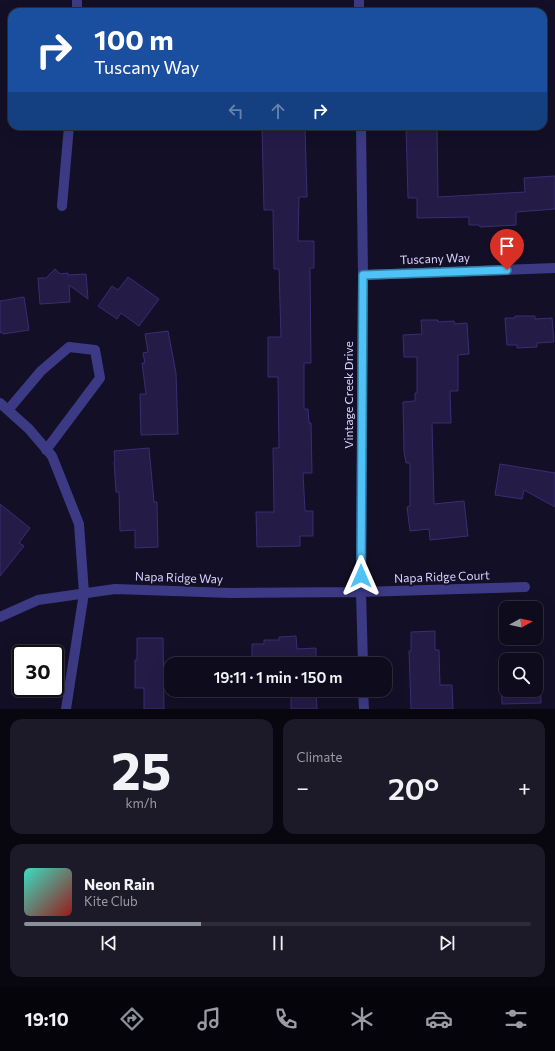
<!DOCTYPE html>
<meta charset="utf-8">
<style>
:root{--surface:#0e0b1c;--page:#1c1929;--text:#f1f3f6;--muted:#9b9ba3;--line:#2e2b3b;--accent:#8c9099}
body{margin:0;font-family:Commissioner,sans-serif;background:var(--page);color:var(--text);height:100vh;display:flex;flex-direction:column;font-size:15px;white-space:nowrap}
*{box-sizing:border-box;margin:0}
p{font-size:13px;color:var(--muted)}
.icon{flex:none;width:22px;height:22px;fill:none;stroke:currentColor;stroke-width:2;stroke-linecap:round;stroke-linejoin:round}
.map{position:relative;height:709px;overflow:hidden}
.panel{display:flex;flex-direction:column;gap:10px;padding:10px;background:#08060f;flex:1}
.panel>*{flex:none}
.top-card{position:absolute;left:8px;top:8px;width:539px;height:122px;border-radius:12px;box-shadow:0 4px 16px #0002,0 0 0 1px var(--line);background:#1a4fa0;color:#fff;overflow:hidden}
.needle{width:26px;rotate:82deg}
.buttons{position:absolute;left:499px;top:601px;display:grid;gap:8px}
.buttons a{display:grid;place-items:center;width:44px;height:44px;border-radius:8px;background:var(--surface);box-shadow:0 4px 16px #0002,0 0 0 1px var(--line);font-size:20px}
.speed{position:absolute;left:12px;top:645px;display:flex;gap:8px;font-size:20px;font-weight:700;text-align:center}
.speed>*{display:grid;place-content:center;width:52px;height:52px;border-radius:50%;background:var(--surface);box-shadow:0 4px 16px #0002,0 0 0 1px var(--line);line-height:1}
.speed .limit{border:2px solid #111;border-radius:6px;background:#fff;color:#111}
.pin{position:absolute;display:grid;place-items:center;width:34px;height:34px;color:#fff;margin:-41px -17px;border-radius:50% 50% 50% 0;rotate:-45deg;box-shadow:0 0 4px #0007}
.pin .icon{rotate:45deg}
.me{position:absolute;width:44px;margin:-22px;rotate:0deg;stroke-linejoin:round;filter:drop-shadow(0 0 3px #0008)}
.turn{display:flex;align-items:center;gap:14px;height:84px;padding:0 20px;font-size:18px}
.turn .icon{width:52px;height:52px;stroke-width:2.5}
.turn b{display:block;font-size:28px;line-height:34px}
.lanes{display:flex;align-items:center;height:38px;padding:0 20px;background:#0003;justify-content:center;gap:20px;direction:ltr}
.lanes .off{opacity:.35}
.big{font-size:30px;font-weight:600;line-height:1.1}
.panel .tile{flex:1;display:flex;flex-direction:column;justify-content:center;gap:6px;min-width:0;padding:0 14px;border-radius:12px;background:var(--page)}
.panel .dial{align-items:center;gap:0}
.dial b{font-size:52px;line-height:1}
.song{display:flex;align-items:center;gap:12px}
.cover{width:48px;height:48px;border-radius:6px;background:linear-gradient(135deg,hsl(170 70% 55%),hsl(0 70% 35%))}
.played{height:4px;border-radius:2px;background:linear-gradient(90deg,var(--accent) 35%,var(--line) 35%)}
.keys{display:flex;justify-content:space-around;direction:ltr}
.heat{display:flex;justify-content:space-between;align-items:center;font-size:22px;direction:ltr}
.panel .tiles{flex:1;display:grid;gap:10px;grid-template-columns:1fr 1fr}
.tile:last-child{grid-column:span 2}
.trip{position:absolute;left:164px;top:657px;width:228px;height:40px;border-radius:12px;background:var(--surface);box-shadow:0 4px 16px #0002,0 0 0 1px var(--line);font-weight:600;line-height:40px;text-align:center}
.menu{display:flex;height:64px;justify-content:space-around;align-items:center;background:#06040b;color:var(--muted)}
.menu .icon{width:28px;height:28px}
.menu .active{color:var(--accent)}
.menu b{font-size:18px;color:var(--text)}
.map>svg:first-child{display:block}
</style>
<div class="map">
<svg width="555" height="709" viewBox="0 0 555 709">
<rect width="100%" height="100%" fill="#130f26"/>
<!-- building -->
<path fill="#241b47" stroke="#3b2d73" d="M262,126L305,127L307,197H299L298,241H314V268H310L311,363H304V409H308L309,423H311L312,473H303L305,511H313V536H300V546L257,547L256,512H274L273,448H279L278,377H268V337H281L279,269H274L273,210H264Z
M406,126H437L438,197L525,192L524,178L555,176V209L516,212V225L480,227L479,225H469V217L417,218V198H408Z
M55,269L60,274L68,273V275L86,274L88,299L69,285L70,302L40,304L38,278H46Z
M128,277L159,299L139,326L121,313L117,319L98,306L112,286L118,290Z
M24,297L29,330L3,334L2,332L0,333V301Z
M515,316H535V319L552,318L554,342L537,343V347L517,348V345H507L505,318H515Z
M421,320H438V322L454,321L455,324L467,323L469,354L458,355V391H450L451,423H432L434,504L464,501L468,536L430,540L429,529L410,531L407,507L410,506V463H406L404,452L403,402L415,401V393H417V357H404L403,335L422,334Z
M168,331L176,373L178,434L141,435L140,394H146L142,363H145L143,353L148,352L145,334Z
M149,448L154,502H157L158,547L135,548V530L120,531L119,492H116L114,461H115L114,451Z
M500,464L555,473V507L524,490L522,499L495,495Z
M0,504L30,528L19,543L24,546L0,576Z
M435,631V650H439L440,685H452L453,709H411L409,651H411V632Z
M296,636L297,649L316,648V664H252V644H264V640H279V637Z
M137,638H163L164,709H144V688H135V660H137Z
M536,673H540L541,703L502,704L501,674H506V690H536Z
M291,690H316L317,709H291Z"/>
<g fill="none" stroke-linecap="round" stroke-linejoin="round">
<!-- street -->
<path stroke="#3d3a85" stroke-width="10" d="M77,0V12
M359,0V12
M361,126L363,275L361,592L363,664
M62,206L69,126
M363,275L555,268
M0,403L29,429L52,456L79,524L84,593L66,709
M8,410L41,371L69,347L95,350L100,378L46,450
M0,617L38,600L115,589L231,593L361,592L525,587
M363,690L364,709"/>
</g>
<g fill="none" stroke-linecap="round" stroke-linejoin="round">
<defs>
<path id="route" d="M361,576L363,275L507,270"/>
</defs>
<!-- route casing -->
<use href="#route" stroke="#337fa1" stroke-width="10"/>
<!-- route -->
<use href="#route" stroke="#4fc3f7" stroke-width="7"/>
</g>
<g text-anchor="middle" stroke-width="4" stroke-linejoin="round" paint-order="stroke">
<!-- street labels -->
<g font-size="12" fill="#d9d4ff" stroke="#130f26">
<text transform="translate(435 259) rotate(-2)" y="4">Tuscany Way</text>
<text transform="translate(349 395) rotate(-90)" y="4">Vintage Creek Drive</text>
<text transform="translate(442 577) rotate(-2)" y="4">Napa Ridge Court</text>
<text transform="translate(179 578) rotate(2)" y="4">Napa Ridge Way</text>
</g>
</g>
</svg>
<div class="buttons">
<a><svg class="needle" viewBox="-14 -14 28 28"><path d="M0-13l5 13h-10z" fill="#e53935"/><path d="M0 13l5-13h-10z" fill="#9b9ba3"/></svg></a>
<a><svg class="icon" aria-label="search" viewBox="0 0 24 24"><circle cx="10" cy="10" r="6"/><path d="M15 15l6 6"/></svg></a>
</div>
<div class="speed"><div class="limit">30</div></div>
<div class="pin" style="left:507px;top:270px;background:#d93025"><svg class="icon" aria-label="arrive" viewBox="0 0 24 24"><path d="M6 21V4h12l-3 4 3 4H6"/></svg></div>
<svg class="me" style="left:361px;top:576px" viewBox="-20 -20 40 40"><path d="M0-17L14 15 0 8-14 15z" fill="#4fc3f7" stroke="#fff" stroke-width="4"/></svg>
<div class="trip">19:11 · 1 min · 150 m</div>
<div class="top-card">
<div class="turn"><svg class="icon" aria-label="right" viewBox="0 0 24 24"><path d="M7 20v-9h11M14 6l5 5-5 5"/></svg><div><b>100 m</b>Tuscany Way</div></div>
<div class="lanes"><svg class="icon off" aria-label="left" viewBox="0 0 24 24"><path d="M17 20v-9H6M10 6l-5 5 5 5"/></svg><svg class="icon off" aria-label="ahead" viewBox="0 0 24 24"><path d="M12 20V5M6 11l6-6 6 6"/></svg><svg class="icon" aria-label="right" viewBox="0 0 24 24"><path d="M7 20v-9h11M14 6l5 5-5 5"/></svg></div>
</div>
</div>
<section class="panel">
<div class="tiles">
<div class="tile dial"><b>25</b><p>km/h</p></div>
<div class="tile"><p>Climate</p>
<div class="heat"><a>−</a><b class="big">20°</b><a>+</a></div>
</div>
<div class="tile">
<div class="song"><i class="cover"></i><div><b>Neon Rain</b><p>Kite Club</p></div></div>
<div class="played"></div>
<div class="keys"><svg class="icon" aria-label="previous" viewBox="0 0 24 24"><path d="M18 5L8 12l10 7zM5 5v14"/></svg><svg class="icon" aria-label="pause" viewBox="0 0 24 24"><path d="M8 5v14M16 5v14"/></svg><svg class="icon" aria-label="next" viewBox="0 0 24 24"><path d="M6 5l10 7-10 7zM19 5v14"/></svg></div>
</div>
</div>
</section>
<nav class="menu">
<b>19:10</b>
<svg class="icon active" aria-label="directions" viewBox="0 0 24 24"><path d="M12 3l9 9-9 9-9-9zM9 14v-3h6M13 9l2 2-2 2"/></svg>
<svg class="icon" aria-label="music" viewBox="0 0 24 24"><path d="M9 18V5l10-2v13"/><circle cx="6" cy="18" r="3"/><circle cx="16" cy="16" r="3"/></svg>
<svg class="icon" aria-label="phone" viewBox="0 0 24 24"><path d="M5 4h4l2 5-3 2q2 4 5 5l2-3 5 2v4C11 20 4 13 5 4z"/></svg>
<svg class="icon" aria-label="climate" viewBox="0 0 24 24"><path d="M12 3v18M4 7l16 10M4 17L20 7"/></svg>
<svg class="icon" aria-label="car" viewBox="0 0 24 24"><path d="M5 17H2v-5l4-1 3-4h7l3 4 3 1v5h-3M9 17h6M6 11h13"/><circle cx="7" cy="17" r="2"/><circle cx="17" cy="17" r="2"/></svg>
<svg class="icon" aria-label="filters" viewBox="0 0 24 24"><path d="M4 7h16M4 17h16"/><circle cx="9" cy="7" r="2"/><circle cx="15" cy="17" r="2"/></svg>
</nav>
